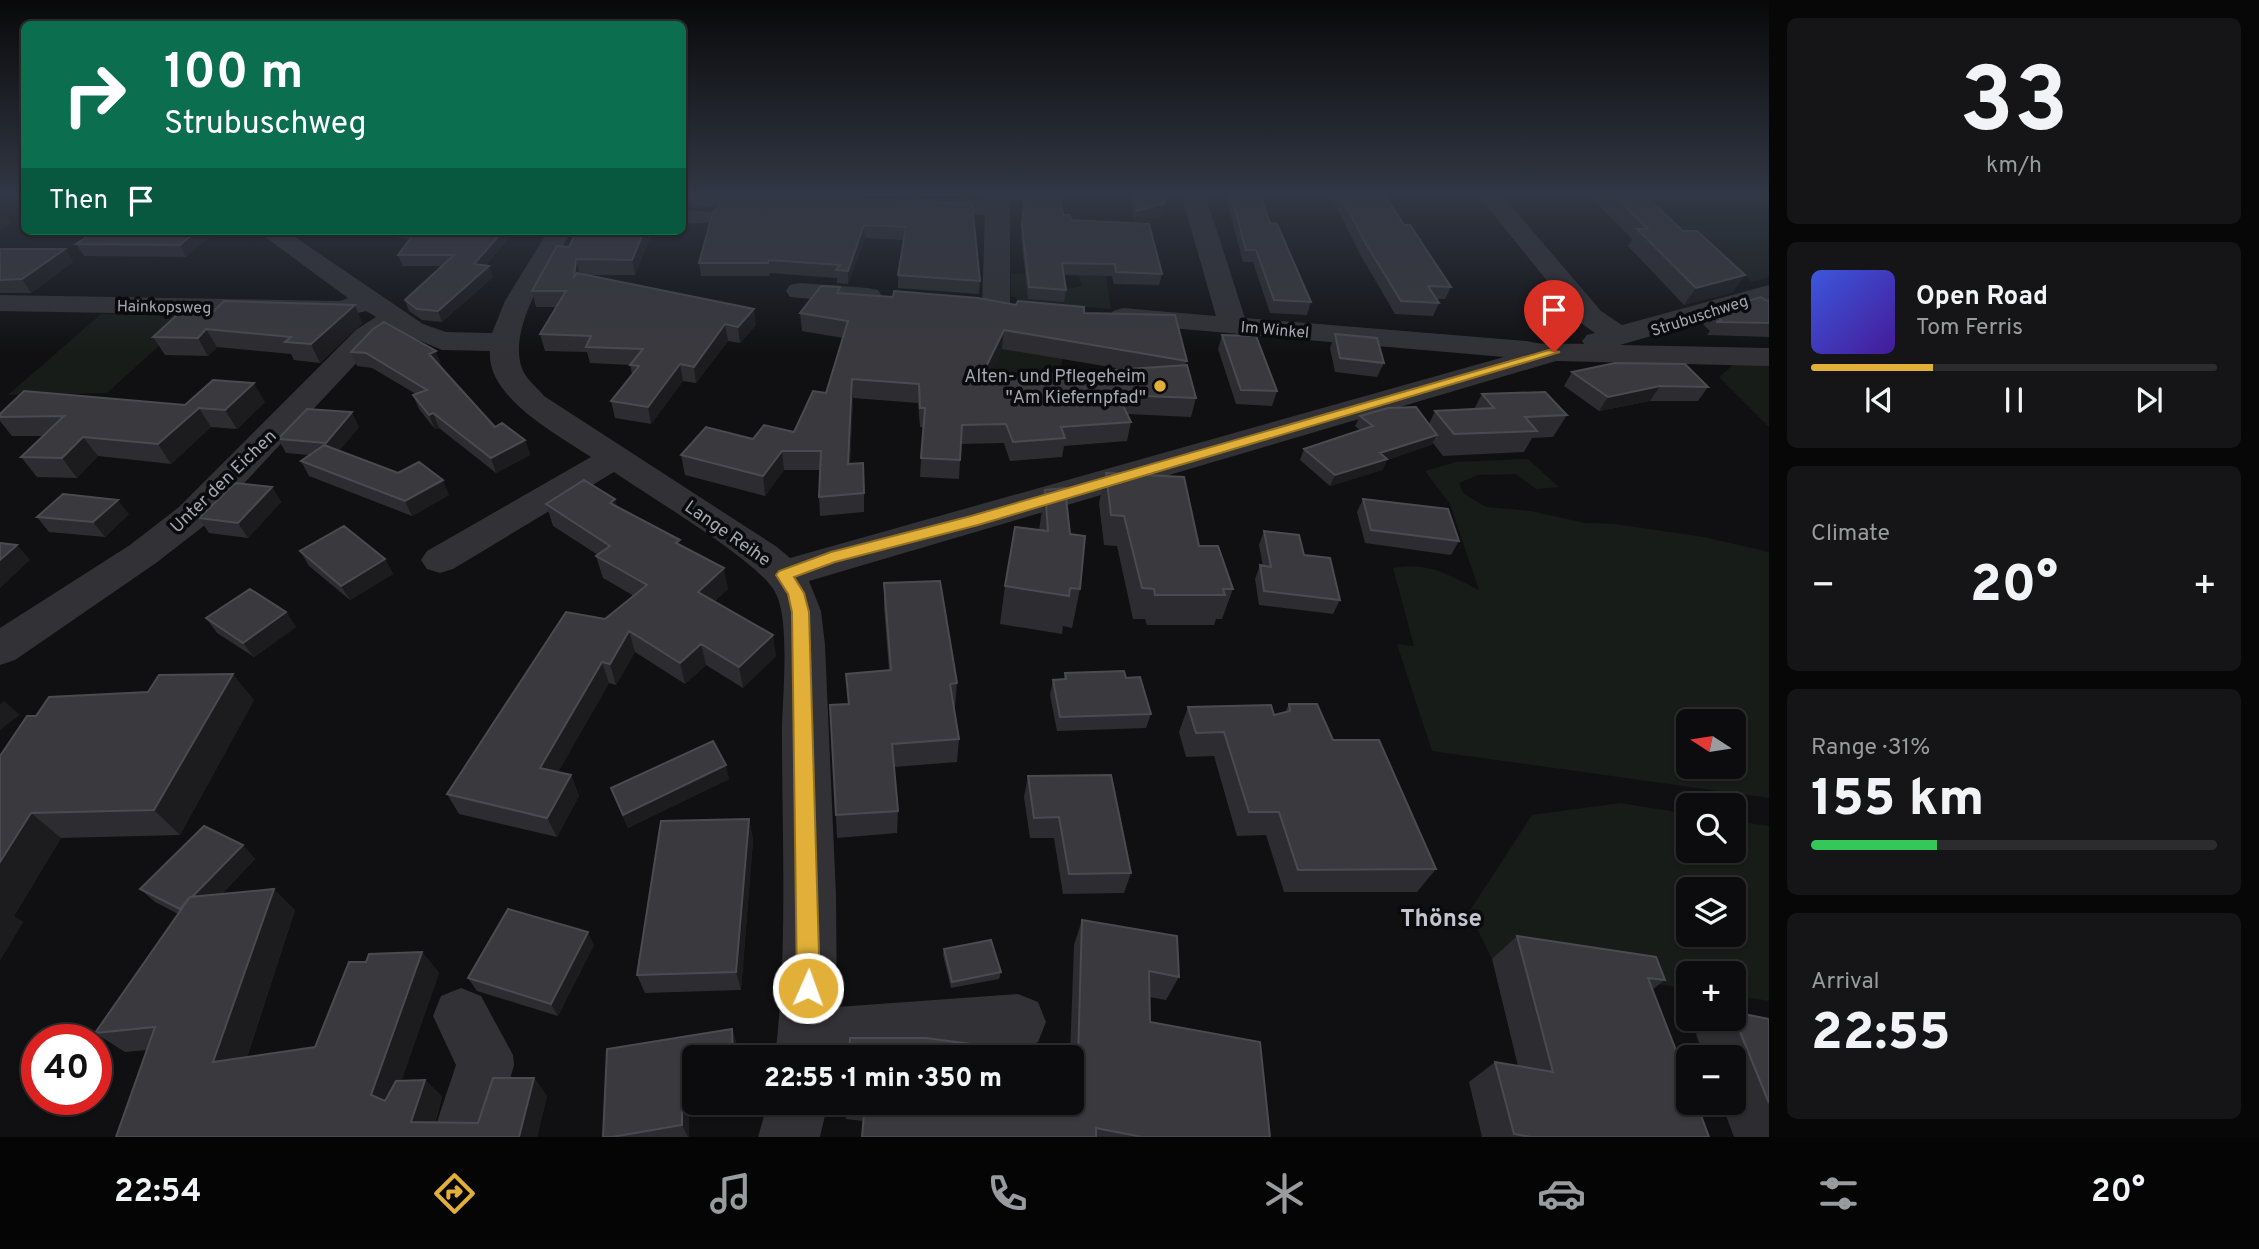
<!DOCTYPE html>
<meta charset="utf-8">
<style>
:root{--surface:#0c0c0e;--page:#151517;--text:#f1f3f6;--muted:#9a9b9e;--line:#2c2c2e;--accent:#e2b038}
body{margin:0;font-family:Overpass,sans-serif;background:var(--page);color:var(--text);height:100vh;display:flex;flex-direction:column;font-size:26px;white-space:nowrap}
*{box-sizing:border-box;margin:0}
p{font-size:23px;color:var(--muted)}
.icon{flex:none;width:38px;height:38px;fill:none;stroke:currentColor;stroke-width:2;stroke-linecap:round;stroke-linejoin:round}
.map{position:relative;flex:1;overflow:hidden}
.drawer{display:flex;flex-direction:column;gap:18px;padding:18px;background:#070708;width:490px}
.drawer>*{flex:none}
.banner{position:absolute;left:21px;top:21px;width:665px;height:214px;border-radius:10px;box-shadow:0 2px 5px #0004,0 0 0 2px var(--line);background:#0b6e4f;color:#fff;overflow:hidden}
.needle{width:46px;rotate:282deg}
.tools{position:absolute;left:1676px;top:709px;display:grid;gap:14px}
.tools a{display:grid;place-items:center;width:70px;height:70px;border-radius:10px;background:var(--surface);box-shadow:0 2px 5px #0004,0 0 0 2px var(--line);font-size:35px}
.speed{position:absolute;left:21px;top:1024px;display:flex;gap:14px;font-size:35px;font-weight:700;text-align:center}
.speed>*{display:grid;place-content:center;width:91px;height:91px;border-radius:50%;background:var(--surface);box-shadow:0 2px 5px #0004,0 0 0 2px var(--line);line-height:1}
.speed .limit{border:10px solid #d22;background:#fff;color:#111}
.pin{position:absolute;display:grid;place-items:center;width:60px;height:60px;color:#fff;margin:-72px -30px;border-radius:50% 50% 50% 0;rotate:-45deg;box-shadow:0 0 7px #0007}
.pin .icon{rotate:45deg}
.me{position:absolute;width:77px;margin:-38px;rotate:2deg;stroke-linejoin:round;filter:drop-shadow(0 0 5px #0008)}
.turn{display:flex;align-items:center;gap:24px;height:147px;padding:0 28px;font-size:32px}
.turn .icon{width:91px;height:91px;stroke-width:2.5}
.turn b{display:block;font-size:49px;line-height:60px}
.then{display:flex;align-items:center;height:66px;padding:0 28px;background:#0003;gap:14px;font-size:26px}
.big{font-size:52px;font-weight:800;line-height:1.1}
.drawer .card{flex:1;display:flex;flex-direction:column;justify-content:center;gap:10px;min-width:0;padding:0 24px;border-radius:10px;background:var(--page)}
.drawer .dial{align-items:center;gap:0}
.dial b{font-size:91px;line-height:1}
.song{display:flex;align-items:center;gap:21px}
.cover{width:84px;height:84px;border-radius:10px;background:linear-gradient(135deg,hsl(230 70% 55%),hsl(260 70% 35%))}
.played{height:7px;border-radius:4px;background:linear-gradient(90deg,var(--accent) 30%,var(--line) 30%)}
.keys{display:flex;justify-content:space-around;direction:ltr}
.heat{display:flex;justify-content:space-between;align-items:center;font-size:38px;direction:ltr}
.charge{height:10px;border-radius:5px;background:linear-gradient(90deg,#34c759 31%,var(--line) 0)}
.trip{position:absolute;left:682px;top:1045px;width:402px;height:70px;border-radius:10px;background:var(--surface);box-shadow:0 2px 5px #0004,0 0 0 2px var(--line);font-weight:800;line-height:70px;text-align:center}
.tabs{display:flex;height:112px;justify-content:space-around;align-items:center;background:#050506;color:var(--muted)}
.tabs .icon{width:49px;height:49px}
.tabs .selected{color:var(--accent)}
.tabs b{font-size:32px;color:var(--text)}
main{display:flex;flex:1;min-height:0}
.map>svg:first-child{display:block}
</style>
<main>
<div class="map">
<svg width="1769" height="1137" viewBox="0 0 1769 1137">
<rect width="100%" height="100%" fill="#101012"/>
<!-- green -->
<path fill="#171c18" fill-rule="evenodd" d="M1637,194H1769V277L1752,282L1731,262L1701,245Z
M1104,264L1111,309L1022,302L1011,295V274H1026L1062,290L1082,286L1078,275Z
M101,314L193,315L107,393L8,395Z
M1069,321L1060,373H991L970,370L1011,331Z
M1733,365H1769V427L1719,377Z
M1528,459L1559,487L1536,489L1516,474L1478,475L1459,483L1464,494L1486,507L1531,511L1585,523L1614,524L1704,537L1769,552V798L1432,751L1397,644L1414,646L1393,568C1429,561 1448,575 1479,590L1450,504L1425,471L1456,462ZM1689,721H1734V766H1689Z
M1620,803L1689,814V850H1734V821L1769,826V1001L1734,995V973H1689V989L1492,959L1469,912L1532,815ZM1689,889H1734V934H1689Z"/>
<g fill="none" stroke-linecap="round" stroke-linejoin="round">
<!-- minor -->
<path fill="#323236" fill-rule="evenodd" d="M986,194H1010V306L1006,312L996,314L986,312L982,306L985,215L919,212L911,210L907,205L911,200L919,198L986,200Z
M1181,194H1205L1245,318L1527,341C1545,346 1563,343 1584,344L1582,341L1587,335L1595,333L1581,323L1477,194H1501L1601,311L1622,325L1769,285V302L1620,345L1769,348V366L1556,361L809,581L821,611L825,645L836,896L837,1007L1018,994L1038,1002L1046,1022L1038,1042L1018,1050L931,1057H775C788,949 782,842 782,734C782,700 791,620 775,592C759,561 648,496 614,472L453,569L440,573L427,569L421,560L427,551L591,457C557,434 486,397 490,351L442,350L395,330L377,341L205,525L156,563L15,660L0,665V628L130,545L179,507L357,329L376,317L366,311L341,317L0,311V295L340,301L348,298L257,231H286L423,324L446,332L492,333L505,301L548,231H572C551,266 505,329 523,371C528,381 538,388 544,396L777,547L790,558L1504,357L1113,323L1109,317L1113,311L1123,308L1216,316Z
M682,210L715,212L718,217L715,222L682,224Z
M800,283L868,288L878,290L882,296L878,302L868,304L790,297L786,291L790,285Z
M461,988L481,996L513,1055L514,1065L494,1137H432L456,1065L433,1016L441,996Z
M768,1102H828L820,1137H758Z"/>
</g>
<!-- wall -->
<path fill="#2d2c30" fill-rule="evenodd" d="M689,194H855L852,196L862,199L972,204L980,281L979,294L898,288V275L904,240L865,238L848,284L837,283V278L770,273L769,276H701L699,263L719,206L692,208Z
M913,194H969V197Z
M1023,194H1060L1063,215L1071,220L1134,223L1130,194H1163L1162,216L1136,223L1162,274L1159,285L1114,284L1112,276L1063,275L1066,290L1064,302L1028,299L1021,237L1024,203Z
M1225,194H1260L1270,223L1311,302L1307,315L1270,313L1253,262H1243Z
M1330,194H1384L1404,225L1451,287L1445,299H1437L1439,303L1433,316L1395,314L1361,256Z
M1588,194H1644L1733,292L1684,305L1628,246L1632,239Z
M96,231H216L186,257L84,256L76,244Z
M343,231H515L486,265L489,266L493,277L442,322L422,320L409,311L405,300L442,266H403L398,255L410,239Z
M653,231L635,275H585L756,325L740,343L728,341L696,383L683,381L651,424L615,418L611,401L632,374L630,365L590,363L587,352L545,351L540,334L556,307H536L532,291L569,247Z
M0,249H65L73,262L31,293H0Z
M840,294L1016,305L1084,313L1187,361L1185,365L1196,398L1191,417L1127,414L1131,422L1127,441L1064,446L1062,457L1010,461L1004,443L961,444L959,479L920,477L923,427H920L918,403L853,398L850,464L864,493V512L820,516L819,497L820,470H784L765,496L685,475L681,455L753,439L794,432L826,393L843,338L802,331L800,313ZM1002,349L1122,369L988,378Z
M1769,300V337L1707,335L1710,331L1703,324L1712,311Z
M355,305L362,323L320,363L294,360L291,354L217,347L208,356L165,355L153,337L211,314Z
M373,329L441,365L440,366L495,427L525,440L530,455L496,473L439,428L435,429L419,409L413,395L416,394L372,368L357,366L351,352Z
M1335,334L1384,363L1377,377L1335,372L1330,348Z
M1222,335L1277,391L1272,406L1236,404L1218,349Z
M1572,372L1708,387L1698,401H1650L1599,411L1564,386Z
M1482,394L1567,415L1553,437L1532,438L1524,452L1443,456L1433,443L1431,445L1387,460L1382,470L1330,486L1300,460L1304,449L1360,430L1355,426L1360,416L1429,424L1435,411L1474,409Z
M265,402L237,429L211,427L171,464L98,456L77,478L37,477L21,457L43,436H12L0,421V414Z
M359,427L339,451L449,495L412,516L309,476L301,461L309,455L286,453L278,439Z
M1106,473L1199,546L1233,589L1222,619H1216L1214,625H1147L1145,619H1133L1117,546L1104,545L1099,503Z
M272,487L281,502L248,538L209,533L199,518Z
M1045,490L1070,534L1080,589L1072,628L1063,626L1062,634L1000,624L1005,586L1039,530Z
M1363,499L1459,541L1451,555L1365,543L1357,512Z
M546,504L617,507L682,546L728,589L715,601L776,656L743,688L706,665L685,684L635,652L616,685L609,683L558,772L571,775L579,796L557,837L459,814L447,794L605,619L634,596L603,578L596,556L598,555L553,526Z
M129,514L105,537L49,532L37,517Z
M1264,531L1304,555L1340,600L1333,614L1259,605L1255,579L1260,565L1263,566L1259,545Z
M300,551L385,559L393,574L350,600L309,566Z
M884,583L957,683L955,707H954L959,739L957,762L894,767L898,811L897,833L837,838L830,705L848,704L846,674L889,670L884,607Z
M286,612L296,627L254,657L217,633L206,618Z
M1065,673L1126,678L1151,714L1146,728L1057,731L1050,695L1053,680L1064,679Z
M148,692L254,700L180,835L61,838L14,916L23,922L0,960V756L36,716Z
M1289,704L1333,740L1436,869L1417,892H1284L1266,835L1237,836L1214,756L1186,757L1179,732L1188,707L1274,715L1285,712Z
M1028,776L1131,873L1124,893L1063,894L1054,838H1030L1024,797Z
M729,779L628,828L611,788Z
M749,819L753,840L741,990L645,993L637,975Z
M243,845L255,859L222,894L295,910L247,1057L315,1047L366,962L422,952L439,973L401,1081L425,1080L442,1097L435,1123H478L534,1078L547,1096L537,1137H116L147,1050L125,1052L95,1033L178,914L155,902L140,889Z
M1082,920L1179,977L1166,1000L1149,997L1150,1022L1270,1137H862L863,1121L846,1119L844,1102H1073L1070,1057L1074,945Z
M1517,936L1665,980L1652,990L1709,1137H1482L1469,1082L1495,1062L1518,1066L1492,959Z
M594,945L558,1016L477,991L468,978Z
M944,949L1001,972L999,979L951,988L943,955Z
M1734,1012L1769,1019V1137H1734L1721,1102H1734V1057H1704L1696,1034L1721,1018H1734Z
M732,1029L737,1045L738,1057H695V1102H740V1104L689,1112V1137H603L607,1049Z"/>
<!-- shaded-wall -->
<path fill="#1c1b1e" d="M1165,203L1162,216L1134,224L1137,211Z
M4,213L11,224L0,231V216Z
M864,225L865,238L848,284V271Z
M196,231H216L186,257L180,245Z
M503,231H515L478,275L474,264Z
M644,231H653L635,275L632,260Z
M65,249L73,262L31,293L22,279Z
M576,259L580,275L574,277Z
M489,266L493,277L442,322L438,311Z
M1745,275L1733,292L1684,305L1696,288Z
M355,305L362,323L320,363L311,344Z
M754,309L756,325L740,343L738,327Z
M725,324L728,341L696,383L694,367Z
M206,329L217,347L208,356L198,338Z
M1004,330L1002,349L978,398L980,379Z
M436,351L441,365L435,368L429,354Z
M680,364L683,381L651,424L648,407Z
M852,379L853,398L849,483L848,464Z
M254,383L265,402L237,429L225,410Z
M1660,386L1650,401L1599,411L1608,397Z
M199,408L211,427L171,464L158,444Z
M352,412L359,427L334,457L326,443Z
M433,413L439,428L435,429L429,415Z
M1437,435L1431,445L1387,460L1382,470L1330,486L1335,475L1380,453Z
M83,437L98,456L77,478L62,458Z
M525,440L530,455L496,473L491,458Z
M782,451L784,470L765,496L763,476Z
M443,480L449,495L412,516L405,501Z
M272,487L281,502L248,538L238,523Z
M615,499L621,520L610,503Z
M118,500L129,514L105,537L93,522Z
M17,545L30,560L0,588V560Z
M385,559L393,574L350,600L341,586Z
M724,568L728,589L702,613L698,592Z
M286,612L296,627L254,657L243,643Z
M629,631L635,652L616,685L610,664Z
M773,635L776,656L743,688L739,667Z
M701,644L706,665L685,684L680,663Z
M602,662L609,683L549,788L540,768Z
M233,674L254,700L180,835L154,810Z
M4,701L20,715L0,730V704Z
M726,765L729,779L628,828L623,815Z
M571,775L579,796L557,837L547,818Z
M31,813L61,838L14,916L23,922L0,960V862Z
M749,819L753,840L741,990L736,972Z
M243,845L255,859L195,922L180,909Z
M274,889L295,910L239,1080L213,1062Z
M588,932L594,945L558,1016L551,1004Z
M422,952L439,973L391,1112L371,1095Z
M732,1029L737,1045L738,1057H733Z
M534,1078L547,1096L537,1137H519Z
M425,1080L442,1097L430,1137L411,1122Z
M682,1096L689,1112V1137H688L682,1125Z"/>
<!-- building -->
<path fill="#3a393e" stroke="#4a4b50" stroke-width="2" d="M718,194H850L852,196L862,199L972,204L980,281L898,275L906,227L864,225L848,271L836,270L840,265L769,260L768,263H699L713,212L719,206Z
M1025,194H1060L1063,215H1070L1071,220L1149,224L1162,274L1116,272L1115,264L1062,263L1066,290L1029,287L1022,225Z
M1134,194H1163L1165,203L1137,211Z
M1231,194H1260L1270,223L1277,224L1311,302L1274,300L1256,250H1246Z
M1340,194H1384L1404,225H1410L1451,287L1428,286L1439,303L1401,301L1366,244Z
M1613,194H1644L1683,231H1697L1745,275L1696,288L1637,229H1648Z
M96,231H196L180,245L76,244Z
M416,231H503L474,264L489,266L438,311L417,309L405,300L454,255H398Z
M577,231H644L632,260L576,259L574,277L577,273L754,309L738,327L725,324L694,367L680,364L648,407L611,401L639,366L630,365L643,349L586,347L591,336L540,334L566,291H532L557,246L569,247Z
M0,249H65L22,279L0,280Z
M821,286L840,287L837,293L893,297L894,291L978,298L1016,305L1018,301L1084,307V313L1175,315L1187,361L1004,330L980,379L1187,365L1196,398L1118,395L1131,422L1061,427L1065,438L1013,442L1006,424L962,425L960,460L921,458L925,408H920L919,384L852,379L848,464L863,463L864,493L819,497L821,451H782L763,476L681,455L706,427L753,439L764,425L794,432L813,391L826,393L848,321L800,313Z
M1761,297L1767,301L1769,300V323L1716,322L1721,320L1712,311Z
M224,301L355,305L311,344L285,342L291,337L206,329L198,338L153,337L179,313L211,314Z
M384,322L436,351L429,354L495,427L502,423L525,440L491,458L433,413L429,415L413,395L427,390L366,353L351,352L373,329Z
M1335,334L1377,338L1384,363L1340,358Z
M1222,335L1256,336L1277,391L1241,390Z
M1615,363L1685,364L1708,387L1660,386L1608,397L1572,372Z
M213,380L254,383L225,410L199,408L158,444L83,437L62,458L21,457L64,416L0,417V414L24,391L185,405Z
M1545,392L1567,415L1525,417L1537,431L1454,434L1435,411L1494,408L1482,394Z
M1416,407L1437,435L1380,453L1387,459L1335,475L1304,449L1373,426L1360,416L1388,408Z
M307,409L352,412L326,443L278,439Z
M324,445L398,473L419,462L443,480L405,501L301,461Z
M1106,473L1184,477L1199,546H1218L1233,589H1223L1225,595H1155L1154,589L1142,588L1124,516L1111,515Z
M584,480L615,499L610,503L680,540L676,543L724,568L698,592L773,635L739,667L701,644L680,663L629,631L610,664L602,662L540,768L571,775L547,818L447,794L566,612L605,619L647,585L596,556L610,546L546,504Z
M235,483L272,487L238,523L199,518Z
M1065,488L1070,534L1085,536L1080,589L1070,588L1069,596L1005,586L1015,527L1048,531L1045,490Z
M63,494L118,500L93,522L37,517Z
M1363,499L1448,509L1459,541L1371,530Z
M344,526L385,559L341,586L300,551Z
M1264,531L1299,535L1304,555L1330,558L1340,600L1264,591L1260,565L1271,567Z
M0,543L17,545L0,560Z
M940,581L957,683L950,684L959,739L892,744L898,811L836,815L830,705L849,704L846,674L891,670L884,583Z
M250,589L286,612L243,643L206,618Z
M1124,671L1126,678L1140,677L1151,714L1060,717L1053,680L1066,679L1065,673Z
M233,674L154,810L31,813L0,862V756L27,716H36L49,697L148,692L159,675Z
M1289,704H1317L1333,740H1379L1436,869L1298,870L1279,812H1249L1224,732L1196,733L1188,707L1271,705L1274,715L1290,711Z
M713,741L726,765L623,815L611,788Z
M1111,775L1131,873L1069,874L1059,817L1034,818L1028,776Z
M749,819L736,972L637,975L661,821Z
M204,826L243,845L192,897H190L180,909L140,889Z
M274,889L213,1062L315,1047L349,962H366L369,954L422,952L371,1095L385,1101L396,1081L425,1080L411,1122L478,1123L493,1078H534L519,1137H116L155,1027L95,1033L190,897Z
M508,909L588,932L551,1004L468,978Z
M1082,920L1177,936L1179,977L1149,971L1150,1022L1260,1042L1270,1137H1142L1096,1128V1137H862L865,1102H1073V1057L1078,1058Z
M1517,936L1656,957L1665,980L1648,978L1689,1084V1102H1696L1709,1137H1531L1514,1134L1495,1062L1553,1072Z
M991,940L1001,972L952,982L944,949Z
M1734,1012L1769,1019V1103L1734,1017Z
M732,1029L733,1057H695V1094L682,1096V1125L612,1137H603L607,1049Z
M850,1038H926L1070,1057H849Z"/>
<!-- sky -->
<linearGradient id="sky" x2="0" y2="1"><stop stop-color="#09090a"/><stop offset="0.55" stop-color="#313744"/><stop offset="1" stop-color="#313744" stop-opacity="0"/></linearGradient>
<rect width="1769" height="354" fill="url(#sky)"/>
<!-- route -->
<path fill="#e2b038" stroke="#937224" stroke-width="2" d="M1549,350L1560,352L978,525L835,562L794,577L804,593L809,612L820,988L817,996L808,999L800,996L797,988L792,612L788,594L776,575L779,571L831,552L971,516Z"/>
<!-- markers -->
<circle fill="#e2b038" stroke="#0b0b0d" stroke-width="2.5" cx="1160" cy="386" r="7"/>
<g text-anchor="middle" stroke-width="7" stroke-linejoin="round" paint-order="stroke">
<!-- far-street labels -->
<g font-size="16" fill="#a3a7b1" stroke="#0b0b0d">
<text transform="translate(164 306) rotate(1)" y="6">Hainkopsweg</text>
<text transform="translate(1699 315) rotate(-18)" y="6">Strubuschweg</text>
<text transform="translate(1275 329) rotate(5)" y="6">Im Winkel</text>
</g>
<!-- poi labels -->
<g font-size="18" fill="#a3a7b1" stroke="#0b0b0d" text-anchor="end">
<text x="1146" y="382">Alten- und Pflegeheim<tspan x="1146" dy="21">"Am Kiefernpfad"</tspan></text>
</g>
<!-- street labels -->
<g font-size="18" fill="#a3a7b1" stroke="#0b0b0d">
<text transform="translate(223 481) rotate(-44)" y="6">Unter den Eichen</text>
<text transform="translate(728 533) rotate(35)" y="6">Lange Reihe</text>
</g>
<!-- near-quarter labels -->
<g font-size="24" font-weight="bold" fill="#c3c6ce" stroke="#0b0b0d">
<text x="1441" y="926">Thönse</text>
</g>
</g>
</svg>
<div class="tools">
<a><svg class="needle" viewBox="-14 -14 28 28"><path d="M0-13l5 13h-10z" fill="#e53935"/><path d="M0 13l5-13h-10z" fill="#9a9b9e"/></svg></a>
<a><svg class="icon" aria-label="search" viewBox="0 0 24 24"><circle cx="10" cy="10" r="6"/><path d="M15 15l6 6"/></svg></a>
<a><svg class="icon" aria-label="layers" viewBox="0 0 24 24"><path d="M12 4l9 5-9 5-9-5zM3 14l9 5 9-5"/></svg></a>
<a>+</a>
<a>−</a>
</div>
<div class="speed"><div class="limit">40</div></div>
<div class="pin" style="left:1554px;top:352px;background:#d93025"><svg class="icon" aria-label="arrive" viewBox="0 0 24 24"><path d="M6 21V4h12l-3 4 3 4H6"/></svg></div>
<svg class="me" style="left:808px;top:988px" viewBox="-20 -20 40 40"><circle r="17" fill="#e2b038" stroke="#fff" stroke-width="3"/><path d="M0-11L8 9 0 5-8 9z" fill="#fff"/></svg>
<div class="trip">22:55 · 1 min · 350 m</div>
<div class="banner">
<div class="turn"><svg class="icon" aria-label="right" viewBox="0 0 24 24"><path d="M7 20v-9h11M14 6l5 5-5 5"/></svg><div><b>100 m</b>Strubuschweg</div></div>
<div class="then">Then<svg class="icon" aria-label="arrive" viewBox="0 0 24 24"><path d="M6 21V4h12l-3 4 3 4H6"/></svg></div>
</div>
</div>
<section class="drawer">
<div class="card dial"><b>33</b><p>km/h</p></div>
<div class="card">
<div class="song"><i class="cover"></i><div><b>Open Road</b><p>Tom Ferris</p></div></div>
<div class="played"></div>
<div class="keys"><svg class="icon" aria-label="previous" viewBox="0 0 24 24"><path d="M18 5L8 12l10 7zM5 5v14"/></svg><svg class="icon" aria-label="pause" viewBox="0 0 24 24"><path d="M8 5v14M16 5v14"/></svg><svg class="icon" aria-label="next" viewBox="0 0 24 24"><path d="M6 5l10 7-10 7zM19 5v14"/></svg></div>
</div>
<div class="card"><p>Climate</p>
<div class="heat"><a>−</a><b class="big">20°</b><a>+</a></div>
</div>
<div class="card"><p>Range · 31%</p><b class="big">155 km</b><div class="charge"></div></div>
<div class="card"><p>Arrival</p><b class="big">22:55</b></div>
</section>
</main>
<nav class="tabs">
<b>22:54</b>
<svg class="icon selected" aria-label="directions" viewBox="0 0 24 24"><path d="M12 3l9 9-9 9-9-9zM9 14v-3h6M13 9l2 2-2 2"/></svg>
<svg class="icon" aria-label="music" viewBox="0 0 24 24"><path d="M9 18V5l10-2v13"/><circle cx="6" cy="18" r="3"/><circle cx="16" cy="16" r="3"/></svg>
<svg class="icon" aria-label="phone" viewBox="0 0 24 24"><path d="M5 4h4l2 5-3 2q2 4 5 5l2-3 5 2v4C11 20 4 13 5 4z"/></svg>
<svg class="icon" aria-label="climate" viewBox="0 0 24 24"><path d="M12 3v18M4 7l16 10M4 17L20 7"/></svg>
<svg class="icon" aria-label="car" viewBox="0 0 24 24"><path d="M5 17H2v-5l4-1 3-4h7l3 4 3 1v5h-3M9 17h6M6 11h13"/><circle cx="7" cy="17" r="2"/><circle cx="17" cy="17" r="2"/></svg>
<svg class="icon" aria-label="filters" viewBox="0 0 24 24"><path d="M4 7h16M4 17h16"/><circle cx="9" cy="7" r="2"/><circle cx="15" cy="17" r="2"/></svg>
<b>20°</b>
</nav>
